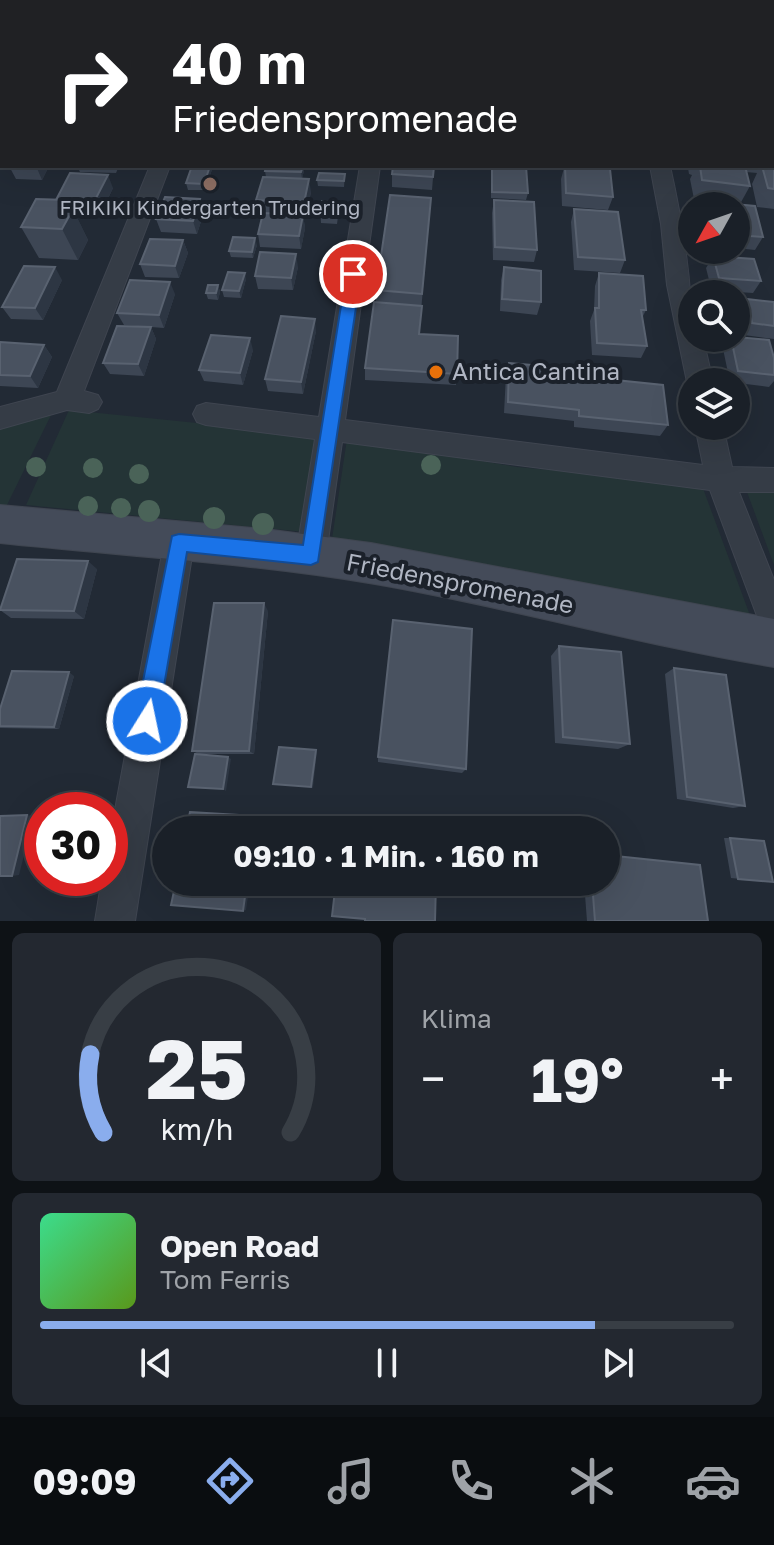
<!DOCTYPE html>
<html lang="de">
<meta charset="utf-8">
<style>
:root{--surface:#1a2028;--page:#232830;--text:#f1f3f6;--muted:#9fa3a8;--line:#383e45;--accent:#8aaded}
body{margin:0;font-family:"Golos Text",sans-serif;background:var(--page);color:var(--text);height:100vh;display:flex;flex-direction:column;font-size:30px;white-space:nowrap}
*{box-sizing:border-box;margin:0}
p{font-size:26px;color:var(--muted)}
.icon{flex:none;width:44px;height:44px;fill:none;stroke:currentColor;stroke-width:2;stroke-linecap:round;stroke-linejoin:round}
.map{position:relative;height:921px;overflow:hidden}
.side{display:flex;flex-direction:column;gap:12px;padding:12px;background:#0e1216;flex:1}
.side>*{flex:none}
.hud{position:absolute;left:0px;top:0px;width:774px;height:168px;box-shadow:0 8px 32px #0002,0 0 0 2px var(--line);background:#202124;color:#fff;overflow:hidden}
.needle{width:52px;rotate:230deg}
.tools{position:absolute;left:678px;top:192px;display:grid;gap:16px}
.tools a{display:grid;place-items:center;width:72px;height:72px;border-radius:50%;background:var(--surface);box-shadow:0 8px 32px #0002,0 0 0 2px var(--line);font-size:40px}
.speed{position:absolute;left:24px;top:792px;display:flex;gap:16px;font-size:40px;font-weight:700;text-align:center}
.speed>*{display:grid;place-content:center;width:104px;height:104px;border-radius:50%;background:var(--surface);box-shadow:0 8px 32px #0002,0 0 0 2px var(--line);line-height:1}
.speed .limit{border:12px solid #d22;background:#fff;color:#111}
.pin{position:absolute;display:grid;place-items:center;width:68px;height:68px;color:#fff;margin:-34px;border:4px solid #fff;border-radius:50%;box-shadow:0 2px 8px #0007}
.me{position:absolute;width:88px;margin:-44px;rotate:10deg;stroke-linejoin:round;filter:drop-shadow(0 0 6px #0008)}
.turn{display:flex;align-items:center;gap:28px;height:168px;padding:0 40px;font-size:36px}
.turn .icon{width:104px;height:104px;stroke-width:2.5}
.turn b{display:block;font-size:56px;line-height:68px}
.big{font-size:60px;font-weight:700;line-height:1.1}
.side .tile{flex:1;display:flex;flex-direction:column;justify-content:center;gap:12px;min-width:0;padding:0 28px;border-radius:12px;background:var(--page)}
.side .dial{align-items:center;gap:0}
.dial svg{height:208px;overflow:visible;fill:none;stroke:var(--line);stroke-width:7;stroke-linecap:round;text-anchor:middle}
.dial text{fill:var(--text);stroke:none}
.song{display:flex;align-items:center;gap:24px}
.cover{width:96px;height:96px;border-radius:12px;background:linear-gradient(135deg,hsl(150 70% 55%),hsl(90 70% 35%))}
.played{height:8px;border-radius:4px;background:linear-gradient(90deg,var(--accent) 80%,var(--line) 80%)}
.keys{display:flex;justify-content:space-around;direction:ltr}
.heat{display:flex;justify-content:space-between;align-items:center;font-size:44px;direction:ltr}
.side .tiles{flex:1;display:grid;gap:12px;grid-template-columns:1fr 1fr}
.tile:last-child{grid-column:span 2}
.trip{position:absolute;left:152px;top:816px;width:468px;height:80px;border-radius:40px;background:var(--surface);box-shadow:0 8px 32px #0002,0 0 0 2px var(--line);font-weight:700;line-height:80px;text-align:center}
.menu{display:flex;height:128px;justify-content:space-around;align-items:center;background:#0a0d10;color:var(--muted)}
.menu .icon{width:56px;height:56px}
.menu .active{color:var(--accent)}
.menu b{font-size:36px;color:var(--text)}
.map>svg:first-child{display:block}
</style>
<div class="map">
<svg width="774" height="921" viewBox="0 0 774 921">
<rect width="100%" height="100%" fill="#222a35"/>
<!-- green -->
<path fill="#243436" d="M69,410L315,435L305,532L26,505Z
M52,413L7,505H0V428Z
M347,439L517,467L701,483L751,618L332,539Z
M747,492L774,493V565Z"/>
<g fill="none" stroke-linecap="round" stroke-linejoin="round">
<defs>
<path id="street" d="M226,0H242L225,2Z
M388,0H404L387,2Z
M623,0H639L640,2H624Z
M0,38H2V48H0Z
M150,166H170L84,391L98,395L102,402L98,409L89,413L67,410L0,429V407L57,392Z
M360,166H380L345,420L703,465L695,426H723L732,467L774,468V492H739L774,580V637L763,632L710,490L342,442L326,555L322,565L311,569L300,565L296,555L315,439L206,425L197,422L193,414L197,406L206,403L319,417Z
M650,166H670C683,224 692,279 692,338H703L713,382H692V390L687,382L667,285L661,224Z
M179,529L190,533L194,543L135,921H95L102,878H110V837L164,543L168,533Z"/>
<path id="secondary" d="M30,0H53L29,2Z
M0,505L265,529L371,543L774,619V667C640,645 509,607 375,584C251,563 125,556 0,543Z"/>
</defs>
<!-- street casing -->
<use href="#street" stroke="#3f4550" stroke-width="2"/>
<!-- secondary casing -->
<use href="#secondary" stroke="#3f4550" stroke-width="2"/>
<!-- street -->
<use href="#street" fill="#353c46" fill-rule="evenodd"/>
<!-- secondary -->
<use href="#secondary" fill="#444b59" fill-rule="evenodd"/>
</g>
<!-- trees -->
<g fill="#4a6358">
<circle cx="431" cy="465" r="10"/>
<circle cx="36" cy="467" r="10"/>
<circle cx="93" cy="468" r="10"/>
<circle cx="139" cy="474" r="10"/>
<circle cx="88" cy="506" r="10"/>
<circle cx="121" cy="508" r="10"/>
<circle cx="149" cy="511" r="11"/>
<circle cx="214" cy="518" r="11"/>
<circle cx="263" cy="524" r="11"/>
</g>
<!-- wall -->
<path fill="#3d4654" d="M0,0H21L20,2H2V24L0,26Z
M306,0H343V2H307Z
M418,0H474L473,2H418Z
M539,0H571V2H539Z
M772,48L774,53V108H772Z
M772,109H774V137H772Z
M9,166H49L42,180L16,179Z
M77,166H119L116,173L80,172Z
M192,166H241L240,170L212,169L206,190H188L186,183Z
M305,166L302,179L311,192L306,216L303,215L305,228L301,249L260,247L258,234L267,214L258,213L256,200L266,177L265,171Z
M434,166L432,190L392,187V174Z
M491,166H526L528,193L526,200L491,198Z
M563,166H607V169L613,197L608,210L562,206L561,179L564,168H563Z
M689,166H774V209L757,207L752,184L757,173L746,172L750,186L740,204L763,237L755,250L736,248V206H699L701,201L726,203L694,199L690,179L692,175L689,174L688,168Z
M345,174L344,187L318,186L317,180Z
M113,188L99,217L76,216L88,240L78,260L39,258L21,227L56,200Z
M431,198L419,334L457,374L456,385L365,380V368L376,302V290Z
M200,199L204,212L197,234L161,232L156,219Z
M494,200L537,250L534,262L493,260L492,213Z
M320,207L339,209L337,224L321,223Z
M574,209L625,260L620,273L574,270L571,222Z
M183,240L188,253L179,278L145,277L140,264Z
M257,245L253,258L231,257L229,251Z
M705,250H728L725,256L761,281L753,293L723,291L724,294H699L702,287L711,288L706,268L713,257L706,256Z
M298,267L293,290L258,289L255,276Z
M504,267L541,302L537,315L500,311L501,280Z
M599,273L646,310L642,318L647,346L641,358L592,355L590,321L594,310L595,286Z
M246,279L241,298L224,297L222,290Z
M62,280L43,320L11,319L2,307Z
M218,285L220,292L218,300L208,299L206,293Z
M175,294L164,328L124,325L117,313Z
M747,299L774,302V339L744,335L739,312Z
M151,327L156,339L144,376L110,374L103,363Z
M316,331L303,394L268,391L265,379Z
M730,338H736L774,358V381L769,387L730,382L723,349Z
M0,342L44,345L52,357L38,388L0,386Z
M253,350L243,385L204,381L199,370Z
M509,363L577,376L668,425L660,436L574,427V421L504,413L506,375Z
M97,569L84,619L11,618L0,610Z
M268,611L254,754H199L192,751Z
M559,646L630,744L618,749L555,743L551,656Z
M674,668L745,806L733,808L677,799L665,674Z
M74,676L59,729L0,728V709Z
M378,757L466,769L462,773L378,762Z
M724,838H730L773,882L731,878Z
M584,882H606L708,921H587Z"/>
<!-- shaded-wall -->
<path fill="#2d3643" d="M2,3V24L0,26V6Z
M36,166H49L42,180Z
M210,166H212V169L206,190L204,184Z
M303,166H305L302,179L301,172Z
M108,175L113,188L99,217L93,204Z
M309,179L311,192L306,216L304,203Z
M200,199L204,212L197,234L193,221Z
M66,200L71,212L73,209L88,240L78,260L62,229L61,208Z
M303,215L305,228L301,249L299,236Z
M255,238L257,245L253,258L252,252Z
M183,240L188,253L179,278L175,266Z
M296,254L298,267L293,290L291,278Z
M55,267L62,280L43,320L35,308Z
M245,273L246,279L241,298L239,291Z
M170,282L175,294L164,328L159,315Z
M218,285L220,292L218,300L216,293Z
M315,319L316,331L303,394L301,382Z
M151,327L156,339L144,376L138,364Z
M250,338L253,350L243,385L240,373Z
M44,345L52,357L38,388L30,376Z
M88,561L97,569L84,619L74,611Z
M264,603L268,611L254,754L249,751Z
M69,672L74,676L59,729L54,727Z
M316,750L317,752L313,788L311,787Z
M228,757L231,759L226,791L223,789Z
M27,815L34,816L19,875L12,876Z
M257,816L259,817L257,830H255Z
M247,882H250L246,910L243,911Z"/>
<!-- building -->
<path fill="#495260" stroke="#596270" stroke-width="2" d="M63,0H89L87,2H62Z
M162,0H187L186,2H161Z
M243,0H272V2H242Z
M353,0H380L379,2H353Z
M492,0H526V2H492Z
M657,0H681L682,2H658Z
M719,0H749L750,2H720Z
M772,48L774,53V66H772Z
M772,75H774V95L772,94Z
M0,94H2V116L0,115Z
M772,109H774V123H772Z
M192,166H210L204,184L186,183Z
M266,166H303L301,172L265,171Z
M393,166H434L433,177L392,174Z
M492,166H526L528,193L492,192Z
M565,166L610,169L613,197L566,193Z
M700,166H745L750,186L702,180Z
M762,166H774V189L768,188Z
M70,173L108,175L93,204L67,203L66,200H56Z
M319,173L345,174L344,181L317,180Z
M263,177L309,179L304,203L256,200Z
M390,195L431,198L422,294L376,290Z
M165,197L200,199L193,221L156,219Z
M36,199L66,200L61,208L73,209L62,229L21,227Z
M494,200L534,202L537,250L495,247Z
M322,201L338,202L337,209L320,207Z
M701,201L755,206L763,237L736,235V206H702Z
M574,209L618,212L625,260L578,257Z
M321,210L337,211L336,217L320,216Z
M263,213L303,215L299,236L258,234Z
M233,237L255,238L252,252L229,251Z
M150,239L183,240L175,266L140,264Z
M260,252L296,254L291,278L255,276Z
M713,256L754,259L761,281L719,278Z
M24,266L55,267L35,308L2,307Z
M504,267L541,271V302L502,299Z
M228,272L245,273L239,291L222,290Z
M599,273L643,276L646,310H641L647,346L597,343L595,308H599Z
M130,280L170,282L159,315L117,313Z
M208,285H218L216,293H206Z
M702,287L722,289L724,294H704Z
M747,299L774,302V326L752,323Z
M374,302L422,306L419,334L458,336L457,374L365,368Z
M281,316L315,319L301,382L265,379Z
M117,326L151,327L138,364L103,363Z
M211,335L250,338L240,373L199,370Z
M736,337L769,340L774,358V375L738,371L731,338H736Z
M0,342L44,345L30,376L0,375Z
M509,363L577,369V376L663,385L668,425L579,416V410L508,402Z
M17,559L88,561L74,611L0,610Z
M214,603H264L249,751H192Z
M393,620L472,629L466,769L378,757Z
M559,646L621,652L630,744L563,737Z
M674,668L726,675L745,806L687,797Z
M12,671L69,672L54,727L0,726V709Z
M279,747L316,750L311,787L273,784Z
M195,754L228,757L223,789L188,787Z
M190,812L257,816L255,830H186Z
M27,815L12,876H0V816Z
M730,838L764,841L773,882L738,879Z
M606,855L700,865L708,921H595L592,882H606Z
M176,882H247L243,911L171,905Z
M336,882H436L435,921H365V919L332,916Z"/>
<!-- route -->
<path fill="#1a73e8" stroke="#114b97" stroke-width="2" d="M353,269L361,274L318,562L311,565L187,552L158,721L155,729L147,733L139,729L135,721L172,536L179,534L303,545L346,274Z"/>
<!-- markers -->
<circle fill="#8d6e63" stroke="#1b212a" stroke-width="3" cx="210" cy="184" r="8"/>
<circle fill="#e8710a" stroke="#1b212a" stroke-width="3" cx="436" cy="372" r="8"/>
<g text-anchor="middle" stroke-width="8" stroke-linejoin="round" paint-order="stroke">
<!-- far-poi labels -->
<g font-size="20" fill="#b0b6c3" stroke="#1b212a">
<text x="210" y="215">FRIKIKI Kindergarten Trudering</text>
</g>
<!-- poi labels -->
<g font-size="24" fill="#b0b6c3" stroke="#1b212a" text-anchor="start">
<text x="452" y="380">Antica Cantina</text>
</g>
<!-- street labels -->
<g font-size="24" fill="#b0b6c3" stroke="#1b212a">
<text transform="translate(460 584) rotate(11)" y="8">Friedenspromenade</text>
</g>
</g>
</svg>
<div class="tools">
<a><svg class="needle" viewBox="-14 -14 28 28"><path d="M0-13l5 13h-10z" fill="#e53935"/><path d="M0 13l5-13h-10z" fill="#9fa3a8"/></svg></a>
<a><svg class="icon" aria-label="search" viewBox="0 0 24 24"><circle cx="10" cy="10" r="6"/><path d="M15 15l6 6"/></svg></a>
<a><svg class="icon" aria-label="layers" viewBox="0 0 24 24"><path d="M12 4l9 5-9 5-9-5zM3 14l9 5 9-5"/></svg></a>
</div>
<div class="speed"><div class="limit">30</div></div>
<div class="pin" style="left:353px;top:274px;background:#d93025"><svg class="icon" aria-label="arrive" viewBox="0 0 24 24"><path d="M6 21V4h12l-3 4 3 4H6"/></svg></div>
<svg class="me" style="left:147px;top:721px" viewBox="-20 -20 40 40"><circle r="17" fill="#1a73e8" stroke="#fff" stroke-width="3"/><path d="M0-11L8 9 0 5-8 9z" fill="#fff"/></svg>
<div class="trip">09:10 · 1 Min. · 160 m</div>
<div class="hud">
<div class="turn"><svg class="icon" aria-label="right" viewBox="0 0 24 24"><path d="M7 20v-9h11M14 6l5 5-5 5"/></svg><div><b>40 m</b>Friedenspromenade</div></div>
</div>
</div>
<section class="side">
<div class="tiles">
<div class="tile dial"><svg viewBox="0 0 100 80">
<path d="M14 69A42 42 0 1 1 86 69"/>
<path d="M14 69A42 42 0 0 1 9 39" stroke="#8aaded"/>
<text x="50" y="56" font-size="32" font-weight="700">25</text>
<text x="50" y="72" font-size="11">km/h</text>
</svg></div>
<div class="tile"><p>Klima</p>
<div class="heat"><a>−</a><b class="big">19°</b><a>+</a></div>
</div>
<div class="tile">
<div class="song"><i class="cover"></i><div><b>Open Road</b><p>Tom Ferris</p></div></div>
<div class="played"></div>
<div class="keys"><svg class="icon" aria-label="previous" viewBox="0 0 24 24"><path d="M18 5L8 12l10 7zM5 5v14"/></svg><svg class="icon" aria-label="pause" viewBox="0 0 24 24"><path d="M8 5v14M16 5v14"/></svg><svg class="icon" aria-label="next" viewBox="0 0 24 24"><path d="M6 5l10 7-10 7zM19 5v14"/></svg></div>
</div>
</div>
</section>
<nav class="menu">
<b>09:09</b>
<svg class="icon active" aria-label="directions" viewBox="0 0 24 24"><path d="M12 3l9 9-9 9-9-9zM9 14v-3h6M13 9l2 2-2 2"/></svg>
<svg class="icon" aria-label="music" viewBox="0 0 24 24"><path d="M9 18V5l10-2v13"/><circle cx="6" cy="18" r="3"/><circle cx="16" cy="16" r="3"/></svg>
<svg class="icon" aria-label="phone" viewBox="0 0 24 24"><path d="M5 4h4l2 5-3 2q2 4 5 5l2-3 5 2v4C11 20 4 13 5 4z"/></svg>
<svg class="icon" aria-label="climate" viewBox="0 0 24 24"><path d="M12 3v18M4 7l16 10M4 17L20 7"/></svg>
<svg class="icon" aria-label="car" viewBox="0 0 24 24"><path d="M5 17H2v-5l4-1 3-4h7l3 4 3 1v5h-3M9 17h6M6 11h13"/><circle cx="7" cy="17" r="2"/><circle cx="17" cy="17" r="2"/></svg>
</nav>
